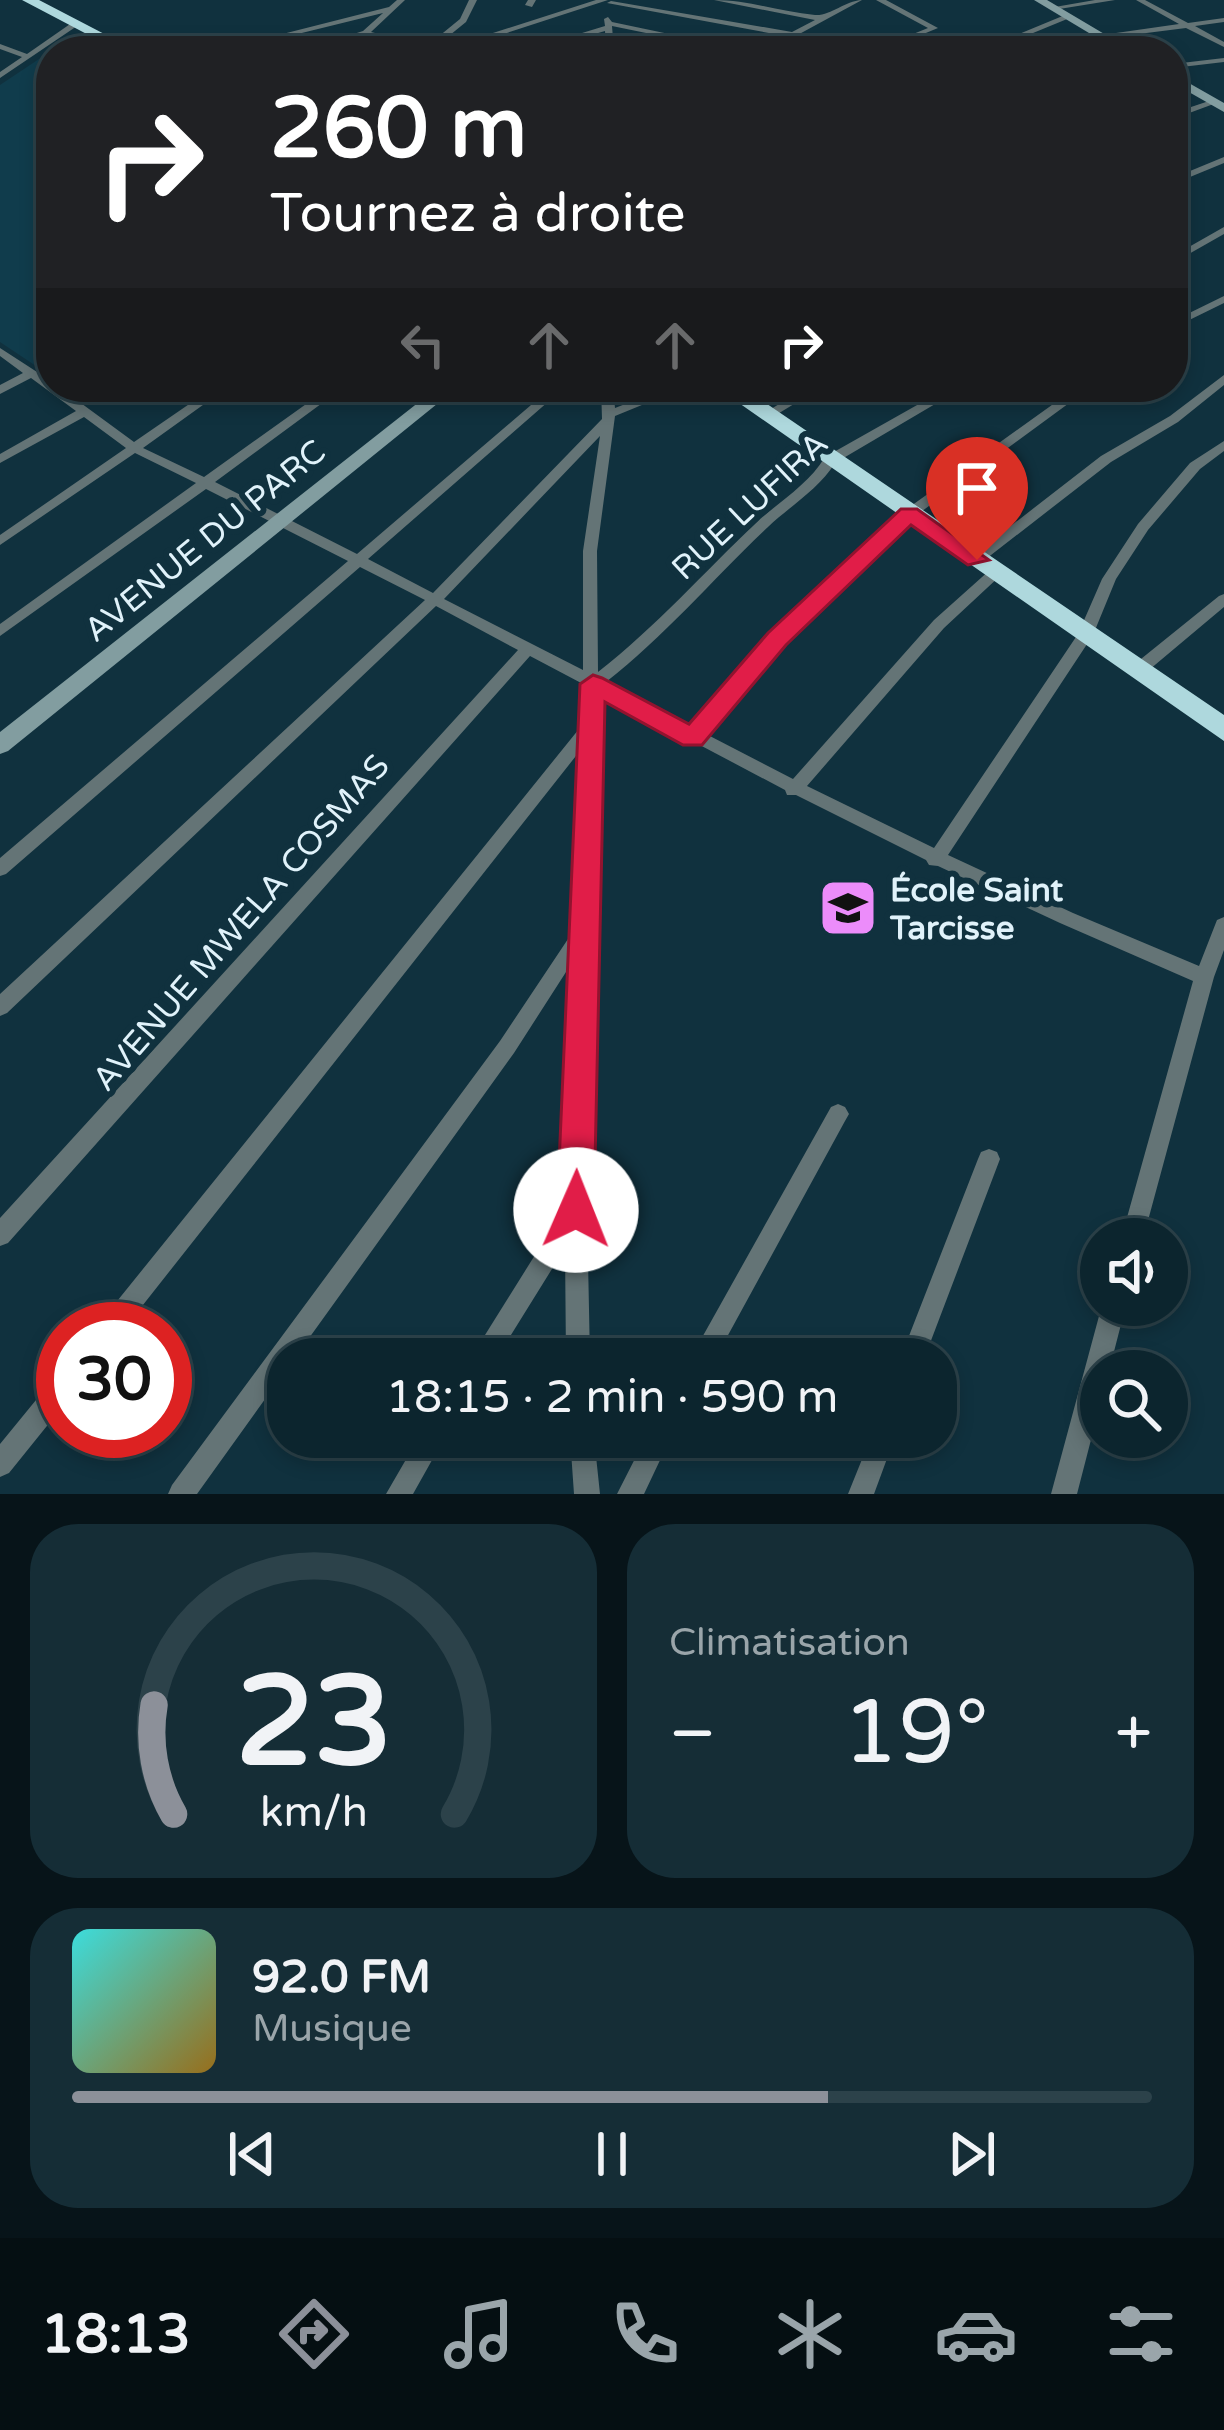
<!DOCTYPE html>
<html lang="fr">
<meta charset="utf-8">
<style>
:root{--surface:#0c252e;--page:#152d36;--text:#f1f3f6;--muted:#9aa5aa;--line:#2c424a;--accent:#8c9099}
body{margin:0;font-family:"Varela Round",sans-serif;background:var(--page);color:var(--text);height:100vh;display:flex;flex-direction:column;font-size:45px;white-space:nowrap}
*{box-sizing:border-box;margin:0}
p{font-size:39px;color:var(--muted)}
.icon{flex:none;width:66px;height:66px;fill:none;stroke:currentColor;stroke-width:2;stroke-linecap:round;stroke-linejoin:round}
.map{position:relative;height:1494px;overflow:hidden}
.sheet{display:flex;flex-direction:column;gap:30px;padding:30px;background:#071419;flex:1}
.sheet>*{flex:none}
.hud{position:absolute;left:36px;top:36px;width:1152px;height:366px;border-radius:48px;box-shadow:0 6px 18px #0003,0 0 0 3px var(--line);background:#202124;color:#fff;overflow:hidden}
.buttons{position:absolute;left:1080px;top:1218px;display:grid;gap:24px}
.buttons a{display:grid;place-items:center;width:108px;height:108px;border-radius:50%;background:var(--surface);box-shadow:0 6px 18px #0003,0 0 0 3px var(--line);font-size:60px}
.speed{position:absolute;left:36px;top:1302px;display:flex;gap:24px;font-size:60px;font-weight:700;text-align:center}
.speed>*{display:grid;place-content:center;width:156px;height:156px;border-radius:50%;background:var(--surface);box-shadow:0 6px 18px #0003,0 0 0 3px var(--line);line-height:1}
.speed .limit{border:18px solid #d22;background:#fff;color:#111}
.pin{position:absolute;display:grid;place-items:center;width:102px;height:102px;color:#fff;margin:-123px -51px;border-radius:50% 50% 50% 0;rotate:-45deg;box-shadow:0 0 12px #0007}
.pin .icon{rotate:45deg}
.me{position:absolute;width:132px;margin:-66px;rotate:1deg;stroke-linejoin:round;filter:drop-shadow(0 0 9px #0008)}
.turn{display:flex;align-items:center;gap:42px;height:252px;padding:0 36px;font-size:54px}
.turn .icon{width:156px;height:156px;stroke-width:2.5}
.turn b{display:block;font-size:84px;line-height:102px}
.lanes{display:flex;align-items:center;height:114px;padding:0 36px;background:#0003;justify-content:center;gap:60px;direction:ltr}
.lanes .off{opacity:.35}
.big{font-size:90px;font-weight:600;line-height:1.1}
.sheet .widget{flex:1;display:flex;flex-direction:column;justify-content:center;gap:18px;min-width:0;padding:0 42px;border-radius:48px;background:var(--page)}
.sheet .dial{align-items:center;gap:0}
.dial svg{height:312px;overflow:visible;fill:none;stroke:var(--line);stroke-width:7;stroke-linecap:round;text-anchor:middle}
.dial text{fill:var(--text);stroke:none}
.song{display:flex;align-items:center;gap:36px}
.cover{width:144px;height:144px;border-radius:18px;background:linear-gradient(135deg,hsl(180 70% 55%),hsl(40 70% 35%))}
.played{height:12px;border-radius:6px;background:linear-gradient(90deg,var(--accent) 70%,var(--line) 70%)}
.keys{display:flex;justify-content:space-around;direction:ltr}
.heat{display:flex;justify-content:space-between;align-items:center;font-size:66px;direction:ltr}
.sheet .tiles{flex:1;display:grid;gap:30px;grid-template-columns:1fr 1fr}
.widget:last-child{grid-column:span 2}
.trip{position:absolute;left:267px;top:1338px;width:690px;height:120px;border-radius:48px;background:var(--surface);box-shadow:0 6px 18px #0003,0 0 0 3px var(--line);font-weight:600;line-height:120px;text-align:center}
.tabs{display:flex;height:192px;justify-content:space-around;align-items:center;background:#050f12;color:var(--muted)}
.tabs .icon{width:84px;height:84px}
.tabs .on{color:var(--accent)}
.tabs b{font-size:54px;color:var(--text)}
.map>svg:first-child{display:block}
</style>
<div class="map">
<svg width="1224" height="1494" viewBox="0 0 1224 1494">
<rect width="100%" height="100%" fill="#10313e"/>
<!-- built -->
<path fill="#103c4c" d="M51,51V376L0,342V85Z"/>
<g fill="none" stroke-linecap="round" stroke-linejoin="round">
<!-- street -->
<path fill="#647476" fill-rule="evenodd" d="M397,0H405L371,32L427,46L460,19L469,0H477L466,22L434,48L440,50L596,0H608L482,41L510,51H498L474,44L451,51H426L366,35L313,51H301L363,31L383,13L229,51H215L389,7Z
M528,0H536L532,7L525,5Z
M714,0C749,0 781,12 815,15C831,16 844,1 862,0L768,51H758L785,36L607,3L611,1L792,32L815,20Z
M876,0H886L938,28L882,51H871L928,28Z
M1095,0H1115L1053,10L1049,8Z
M1136,0H1145L1188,23L1224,18V22L1195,26L1224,42V47L1186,28L1099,39L1102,35L1179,24Z
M1065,15L1072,17L989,51H978Z
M608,17L612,22L750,51H734L612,26L614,51H606L605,31L536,51H523L605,26L604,19Z
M73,22L80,24L0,78V72L22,57L0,49V44L27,54Z
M1224,58V62L1173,68V64Z
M1212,100L1219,102L1173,119V113Z
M1224,157V163L1173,184V178Z
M1224,227V234L1173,263V256Z
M1224,296V303L1173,328V321Z
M0,348L51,381V387H59L134,442L214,387H228L143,448L204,477L330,387H344L215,482L357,554L552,387H565L368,559L433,593L602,419L601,387H613L615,408L669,387H686L615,416L597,551L598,672C656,627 704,572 757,522C780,501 809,484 825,457L949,387H964L835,463C819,489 790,506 768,527C713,579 665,636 606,682L693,727L772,635L904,511L1077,387H1091L914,517L782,643L706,734L793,779L934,620L991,569H1001L1003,572L1001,575L944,628L807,786L934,848L1078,634L1102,579L1138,524L1190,463L1224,441V451L1200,469L1148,530L1116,579L1093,635L948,855L1073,913L1199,966L1217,920L1224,917V950L1214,977L1143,1239H1121L1193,981L1060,923L938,866L929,865L926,860L796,795H787L785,790L696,743L687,742L685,738L599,692V775L587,1210L590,1359H566L565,1248L496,1359H470L565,1207L575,958L514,1053L294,1359H288V1367L197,1494H168L172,1485L500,1041L576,927L583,747L124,1329H97L101,1321L583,724V684L530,656L8,1243L0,1246V1218L518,650L436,606L7,1013L0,1016V994L425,600L360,567L6,874L0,876V858L348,561L206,489L0,636V624L196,483L135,453L0,545V535L126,448L84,417L0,463V454L76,411L31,378L0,394V385L23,373L0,356ZM600,436L583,551V670L444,599Z
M1224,375V385L1178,422L1111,462L982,562H972L970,559L972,556L1101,456L1170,416Z
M807,387H822L771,418L767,419L761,415Z
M1224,594V607L1143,675H1131L1129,671L1131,667L1219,596Z
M838,1104L845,1107L849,1114L845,1121L715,1359H690L831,1107Z
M989,1149L997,1152L1000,1159L924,1359H900L978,1159L981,1152Z
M1102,1305H1126L1109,1371H1101V1401L1077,1494H1051Z
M63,1375V1406L9,1473L0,1477V1444L54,1378Z
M419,1437H445L413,1494H386Z
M570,1437H594L600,1494H574Z
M646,1437H671L644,1494H617Z
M871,1437H895L874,1494H848Z"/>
<!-- secondary -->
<path fill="#829da0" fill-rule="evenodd" d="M1034,0H1047L1133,51H1119Z
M1173,74L1224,103V112L1173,83Z
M438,387H458L8,751L0,754V732Z"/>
<!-- highway -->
<path fill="#aed8dd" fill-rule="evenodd" d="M22,0H39L137,51H119Z
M716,387H742L1224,715V741Z"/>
</g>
<!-- route -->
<path fill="#e11d48" stroke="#92132f" stroke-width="3" d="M901,509H917L989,560L968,565L911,525L786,645L702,745H683L605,702L594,1210L589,1223L576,1229L563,1223L557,1210L580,684L593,675L602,678L689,724L768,633Z"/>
<!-- icons -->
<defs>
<symbol id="school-square" viewBox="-11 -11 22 22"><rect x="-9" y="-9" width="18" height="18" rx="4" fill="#ec8cfa" stroke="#10313e"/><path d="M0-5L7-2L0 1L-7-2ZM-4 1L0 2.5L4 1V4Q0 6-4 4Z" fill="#111"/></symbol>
</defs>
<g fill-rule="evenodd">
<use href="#school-square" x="815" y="875" width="66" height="66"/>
</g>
<g text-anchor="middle" stroke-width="12" stroke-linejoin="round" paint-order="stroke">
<!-- street labels -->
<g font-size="33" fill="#e0f2fa" stroke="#10313e">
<text transform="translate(749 505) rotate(-43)" y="12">RUE LUFIRA</text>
<text transform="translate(204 540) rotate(-39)" y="12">AVENUE DU PARC</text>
<text transform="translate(240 922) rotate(-49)" y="12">AVENUE MWELA COSMAS</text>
</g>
<!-- poi labels -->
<g font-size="33" font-weight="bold" fill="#e0f2fa" stroke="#10313e" text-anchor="start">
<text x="890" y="901">École Saint<tspan x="890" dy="38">Tarcisse</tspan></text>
</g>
</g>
</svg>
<div class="buttons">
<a><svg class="icon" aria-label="sound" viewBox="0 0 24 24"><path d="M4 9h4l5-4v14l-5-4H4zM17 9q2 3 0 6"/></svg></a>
<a><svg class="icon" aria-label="search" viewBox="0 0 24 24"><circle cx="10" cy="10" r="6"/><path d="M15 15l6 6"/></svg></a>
</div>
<div class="speed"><div class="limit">30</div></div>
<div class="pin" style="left:977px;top:560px;background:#d93025"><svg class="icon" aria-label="arrive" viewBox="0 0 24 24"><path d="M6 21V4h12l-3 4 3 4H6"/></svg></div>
<svg class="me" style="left:576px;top:1210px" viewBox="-20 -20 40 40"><circle r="19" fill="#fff"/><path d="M0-13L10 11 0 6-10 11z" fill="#e11d48"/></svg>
<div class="trip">18:15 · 2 min · 590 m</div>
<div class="hud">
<div class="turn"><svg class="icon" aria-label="right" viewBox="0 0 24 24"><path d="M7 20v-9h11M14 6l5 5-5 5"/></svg><div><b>260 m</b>Tournez à droite</div></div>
<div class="lanes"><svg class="icon off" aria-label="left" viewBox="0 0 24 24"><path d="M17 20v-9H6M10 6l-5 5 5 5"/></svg><svg class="icon off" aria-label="ahead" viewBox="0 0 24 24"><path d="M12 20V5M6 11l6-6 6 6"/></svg><svg class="icon off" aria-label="ahead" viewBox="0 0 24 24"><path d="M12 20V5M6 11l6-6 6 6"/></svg><svg class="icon" aria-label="right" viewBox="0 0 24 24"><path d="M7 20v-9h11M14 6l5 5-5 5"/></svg></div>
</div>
</div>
<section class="sheet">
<div class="tiles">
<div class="widget dial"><svg viewBox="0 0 100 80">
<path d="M14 69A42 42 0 1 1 86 69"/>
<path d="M14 69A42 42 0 0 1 9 41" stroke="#8c9099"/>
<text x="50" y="56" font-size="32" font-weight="700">23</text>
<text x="50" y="72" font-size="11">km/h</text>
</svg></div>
<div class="widget"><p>Climatisation</p>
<div class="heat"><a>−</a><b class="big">19°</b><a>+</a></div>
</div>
<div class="widget">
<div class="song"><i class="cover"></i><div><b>92.0 FM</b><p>Musique</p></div></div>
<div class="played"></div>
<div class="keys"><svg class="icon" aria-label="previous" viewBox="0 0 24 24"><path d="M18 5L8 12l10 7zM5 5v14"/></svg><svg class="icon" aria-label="pause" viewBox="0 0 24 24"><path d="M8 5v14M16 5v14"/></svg><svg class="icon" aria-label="next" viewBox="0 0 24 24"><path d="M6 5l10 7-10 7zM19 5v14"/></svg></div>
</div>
</div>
</section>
<nav class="tabs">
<b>18:13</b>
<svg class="icon on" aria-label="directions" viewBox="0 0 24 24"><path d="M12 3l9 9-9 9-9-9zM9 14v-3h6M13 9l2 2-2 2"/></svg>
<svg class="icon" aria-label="music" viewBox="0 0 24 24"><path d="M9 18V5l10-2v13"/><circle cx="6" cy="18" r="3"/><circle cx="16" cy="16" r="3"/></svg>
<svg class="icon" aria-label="phone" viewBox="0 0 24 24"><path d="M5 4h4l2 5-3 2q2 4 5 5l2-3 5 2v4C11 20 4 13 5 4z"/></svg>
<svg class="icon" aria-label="climate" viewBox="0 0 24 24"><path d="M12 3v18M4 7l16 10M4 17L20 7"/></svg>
<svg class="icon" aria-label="car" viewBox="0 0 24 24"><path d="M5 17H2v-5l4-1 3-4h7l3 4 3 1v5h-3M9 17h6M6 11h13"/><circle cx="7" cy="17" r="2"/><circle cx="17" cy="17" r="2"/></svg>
<svg class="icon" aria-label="filters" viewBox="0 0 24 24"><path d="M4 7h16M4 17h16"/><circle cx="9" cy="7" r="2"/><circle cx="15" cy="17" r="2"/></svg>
</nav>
